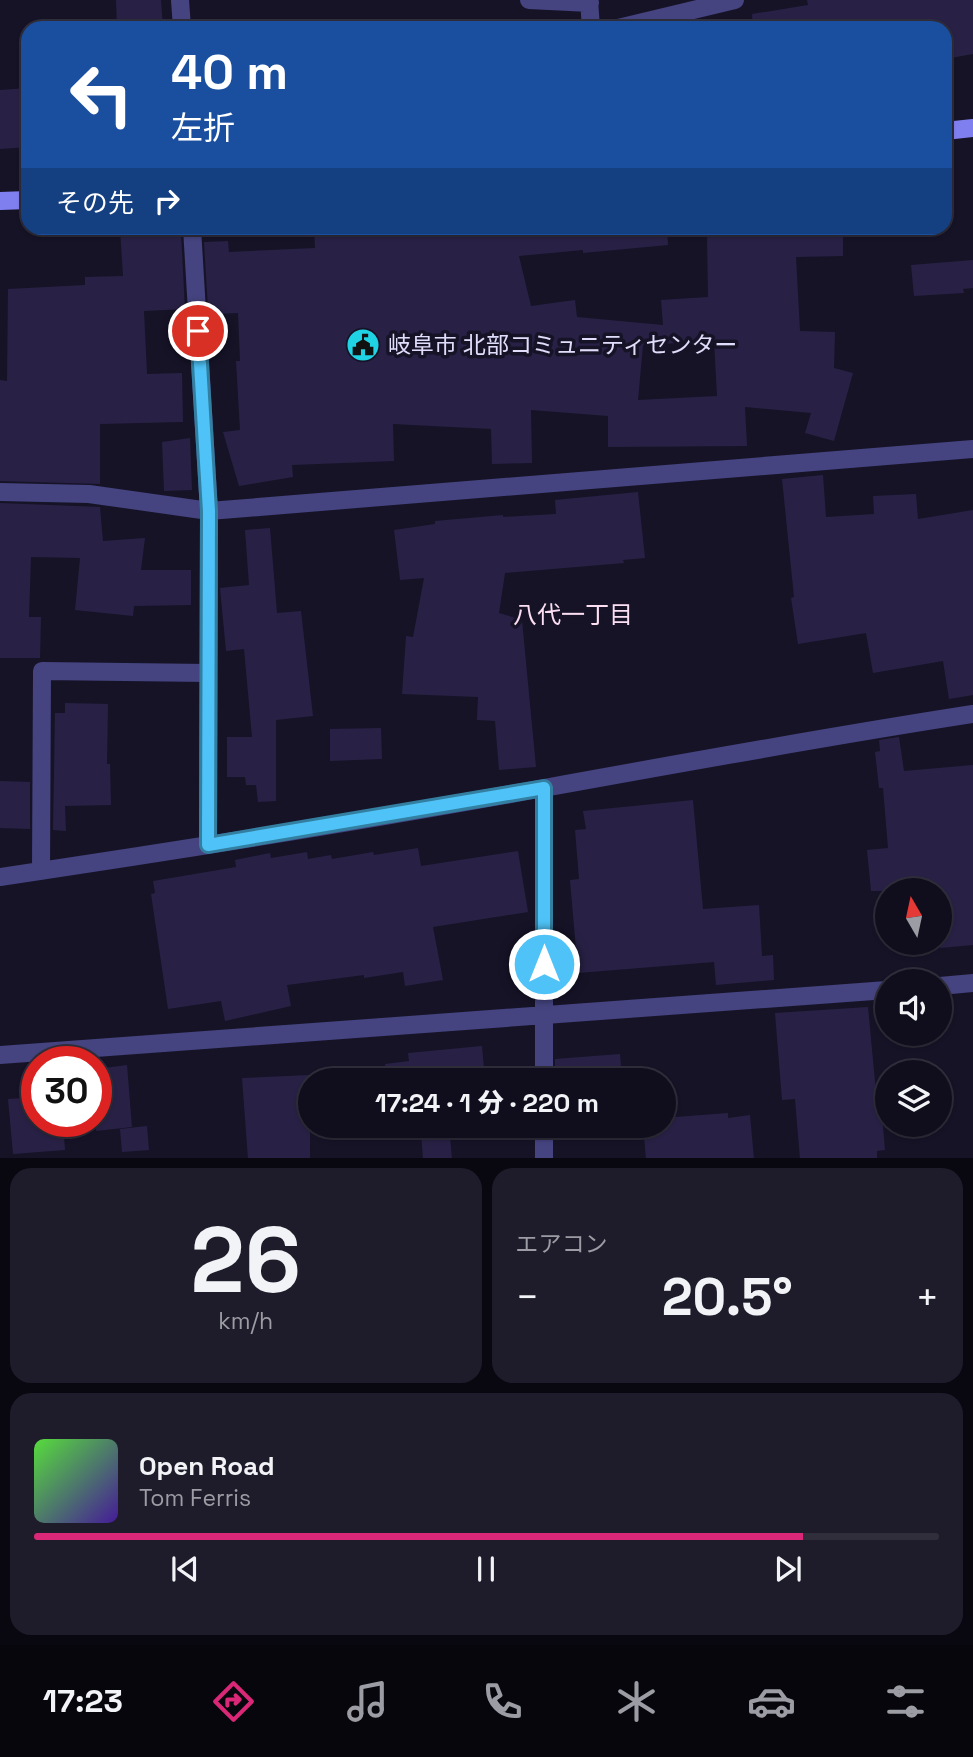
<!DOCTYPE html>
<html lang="ja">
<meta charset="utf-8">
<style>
:root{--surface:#100e1d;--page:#1e1c2a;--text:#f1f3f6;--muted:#9c9ca4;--line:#302e3b;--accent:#db2777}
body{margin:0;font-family:"Space Grotesk","Noto Sans JP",sans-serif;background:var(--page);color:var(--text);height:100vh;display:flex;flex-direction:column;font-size:26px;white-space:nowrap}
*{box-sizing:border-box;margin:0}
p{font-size:23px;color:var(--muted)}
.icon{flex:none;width:38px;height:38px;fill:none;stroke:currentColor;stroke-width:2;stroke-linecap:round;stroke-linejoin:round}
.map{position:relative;height:1158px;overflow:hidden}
.sheet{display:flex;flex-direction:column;gap:10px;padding:10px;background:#090810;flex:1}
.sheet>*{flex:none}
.top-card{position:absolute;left:21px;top:21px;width:931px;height:214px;border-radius:21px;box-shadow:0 2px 5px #0004,0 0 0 2px var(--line);background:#1a4fa0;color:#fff;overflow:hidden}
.needle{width:46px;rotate:351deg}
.fabs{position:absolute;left:875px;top:878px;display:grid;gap:14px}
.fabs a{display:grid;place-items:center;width:77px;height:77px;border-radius:50%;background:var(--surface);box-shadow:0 2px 5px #0004,0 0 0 2px var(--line);font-size:35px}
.speed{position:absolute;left:21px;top:1046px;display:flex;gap:14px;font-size:35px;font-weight:700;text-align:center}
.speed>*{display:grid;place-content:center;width:91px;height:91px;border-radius:50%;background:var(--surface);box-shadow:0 2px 5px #0004,0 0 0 2px var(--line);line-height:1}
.speed .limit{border:10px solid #d22;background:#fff;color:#111}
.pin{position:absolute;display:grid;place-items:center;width:60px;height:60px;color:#fff;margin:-30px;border:4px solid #fff;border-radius:50%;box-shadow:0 2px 7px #0007}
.me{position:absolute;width:77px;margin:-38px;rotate:0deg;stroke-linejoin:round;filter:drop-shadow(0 0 5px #0008)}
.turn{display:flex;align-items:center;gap:24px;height:147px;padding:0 35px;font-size:32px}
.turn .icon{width:91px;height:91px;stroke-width:2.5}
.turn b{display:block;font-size:49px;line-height:60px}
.then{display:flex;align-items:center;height:66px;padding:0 35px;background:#0003;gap:14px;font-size:26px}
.big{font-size:52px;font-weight:800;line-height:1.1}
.sheet .tile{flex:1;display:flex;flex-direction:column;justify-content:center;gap:10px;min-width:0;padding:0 24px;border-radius:21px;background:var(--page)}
.sheet .dial{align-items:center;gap:0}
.dial b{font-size:91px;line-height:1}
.song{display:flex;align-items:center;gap:21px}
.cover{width:84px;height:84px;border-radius:10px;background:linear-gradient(135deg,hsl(110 70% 55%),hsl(260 70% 35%))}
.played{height:7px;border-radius:4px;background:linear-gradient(90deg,var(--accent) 85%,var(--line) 85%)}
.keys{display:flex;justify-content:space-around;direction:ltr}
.heat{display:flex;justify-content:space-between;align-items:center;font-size:38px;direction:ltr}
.sheet .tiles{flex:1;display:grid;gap:10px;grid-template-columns:1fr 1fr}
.tile:last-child{grid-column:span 2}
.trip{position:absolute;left:298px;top:1068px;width:378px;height:70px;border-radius:35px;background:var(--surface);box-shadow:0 2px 5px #0004,0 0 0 2px var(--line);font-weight:800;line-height:70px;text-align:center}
.tab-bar{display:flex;height:112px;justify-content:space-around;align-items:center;background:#06060c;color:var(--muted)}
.tab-bar .icon{width:49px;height:49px}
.tab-bar .selected{color:var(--accent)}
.tab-bar b{font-size:32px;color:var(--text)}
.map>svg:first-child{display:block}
</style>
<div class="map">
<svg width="973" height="1159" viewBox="0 0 973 1159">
<rect width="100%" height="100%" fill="#161327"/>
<!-- building -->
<path fill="#282145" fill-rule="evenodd" d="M116,0H161L163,28H117Z
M807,0H973V54L945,59V28H753L752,14L808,5Z
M28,88V147L0,149V90Z
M120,228H169V235L181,234L185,309L144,311L147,374L182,373L183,422L100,424V484L0,481V380L7,381L8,289L85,285V277L123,276Z
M314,228H667L668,245L583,253V250L519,256L531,306L575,300L577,317L663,325L661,300L708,297L707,235L718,234V228H843V256L796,257L800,331L835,332L834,368L853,373L834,441L805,433L811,413L745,407L747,446L608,447V416L531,410L532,463L492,464L491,429L393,424L394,461L292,465L293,477L239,486L223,432L240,430L236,361H240L238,313L214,314V308H208L204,242L228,241L229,252L315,248ZM714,341L717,396L638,400L643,345Z
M973,260V288L963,289L964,293L914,296L911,265Z
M190,438L192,490L164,491L162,442Z
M823,475L826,517L874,514L873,496L916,494L918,519L973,510V695L949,699L943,661L873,673L866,633L798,644L791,598L794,597L782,479Z
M638,492L645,558L623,560L624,563L505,573L499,613L522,620L536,767L499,770L495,721L477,720L478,697L402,694L406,636L413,637L424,578L400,580L394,530L435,524V521L503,515V517L556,514L555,500Z
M0,503L100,507L103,541L145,538L141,570H191V605L134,606L133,616L75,610L80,558L31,557L29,617H41L40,658H0Z
M270,528L277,613L301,611L313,716L276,720V801L258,802L256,785H246L245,777H227V737H252L244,649L226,651L220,588L249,585L245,530Z
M65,703L108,704L107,764H110L111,805L65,806L66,831L53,830L55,713H65Z
M381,728L382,759L330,761V729Z
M899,737L904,771L973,765V945L940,948V891H871L867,850L888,848L883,788H879L875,752L880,751L879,740Z
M0,781L30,782V829L0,828Z
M693,800L703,909L759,905L762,956L773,955L774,980L716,985L714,962L578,973L570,880L579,879L575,830L586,829L583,811Z
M418,848L421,866L518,851L528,912L433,927L443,980L405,986L403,972L364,978V975L287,985L291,1006L225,1021L221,1001L168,1009L151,894L155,893L153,881L236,867L235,860L270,853L271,858L307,852L308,859L331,855L332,859L373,852L374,855Z
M868,1007L877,1103L881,1102L885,1150L877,1151V1159H800L795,1099L782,1100L775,1013Z
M482,1046L485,1080H387L385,1064L409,1061L408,1053Z
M620,1054L622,1080H555V1059Z
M127,1065L132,1127L96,1131V1069Z
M310,1075V1159H248L242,1078Z
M37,1097V1122H63L65,1150L13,1154L8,1099Z
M728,1113V1118L750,1115L754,1159H646L643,1125H663V1118Z
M417,1125H449L452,1159H423L421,1132H417Z
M147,1126L149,1150L122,1152L120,1129Z"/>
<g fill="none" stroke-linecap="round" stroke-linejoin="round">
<!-- street -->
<path stroke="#454480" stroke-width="18" d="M180,0L182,28
M529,0L590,3
M589,0L591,28
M618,28L735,0
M192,228L209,511L208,845
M0,492L89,494L209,511L973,449
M544,788V1080
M41,871L42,671L208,673
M0,877C182,850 364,821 544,788C687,762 830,736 973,714
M940,986L973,983
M0,1055L887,990
M544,1125V1159"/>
<!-- secondary -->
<path stroke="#807ff0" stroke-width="18" d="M945,131L973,128
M0,201L28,200"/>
</g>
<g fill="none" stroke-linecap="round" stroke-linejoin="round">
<defs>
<path id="route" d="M198,331L209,511L208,845L544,788V964"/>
</defs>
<!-- route casing -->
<use href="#route" stroke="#337fa1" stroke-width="18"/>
<!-- route -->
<use href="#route" stroke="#4fc3f7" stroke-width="12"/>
</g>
<!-- icons -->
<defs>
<symbol id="civic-disc" viewBox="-11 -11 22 22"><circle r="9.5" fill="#20d3e4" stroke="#161327"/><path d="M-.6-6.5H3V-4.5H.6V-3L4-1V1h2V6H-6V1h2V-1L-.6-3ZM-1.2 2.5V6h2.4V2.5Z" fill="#111"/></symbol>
</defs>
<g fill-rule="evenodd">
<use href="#civic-disc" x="344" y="326" width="38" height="38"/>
</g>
<g text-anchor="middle" stroke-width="7" stroke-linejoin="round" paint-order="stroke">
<!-- poi labels -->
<g font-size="23" fill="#e0ddfb" stroke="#161327" text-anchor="start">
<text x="388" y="353">岐阜市 北部コミュニティセンター</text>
</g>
<!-- neighbourhood labels -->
<g font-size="24" fill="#fbdef1" stroke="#161327">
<text x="573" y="623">八代一丁目</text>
</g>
</g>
</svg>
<div class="fabs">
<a><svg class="needle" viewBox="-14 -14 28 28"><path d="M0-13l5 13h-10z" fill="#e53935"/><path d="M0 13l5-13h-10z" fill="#9c9ca4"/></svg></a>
<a><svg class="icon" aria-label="sound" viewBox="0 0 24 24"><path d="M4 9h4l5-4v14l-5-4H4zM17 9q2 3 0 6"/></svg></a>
<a><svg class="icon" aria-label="layers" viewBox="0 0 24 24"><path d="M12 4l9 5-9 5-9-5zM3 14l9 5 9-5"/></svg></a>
</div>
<div class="speed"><div class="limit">30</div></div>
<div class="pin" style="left:198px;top:331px;background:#d93025"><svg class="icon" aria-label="arrive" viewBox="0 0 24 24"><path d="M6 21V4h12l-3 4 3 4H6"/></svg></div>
<svg class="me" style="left:544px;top:964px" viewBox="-20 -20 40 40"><circle r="17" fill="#4fc3f7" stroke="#fff" stroke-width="3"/><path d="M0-11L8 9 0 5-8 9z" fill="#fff"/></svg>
<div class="trip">17:24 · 1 分 · 220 m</div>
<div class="top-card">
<div class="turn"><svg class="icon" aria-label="left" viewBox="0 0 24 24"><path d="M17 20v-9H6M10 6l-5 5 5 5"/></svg><div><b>40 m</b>左折</div></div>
<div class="then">その先<svg class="icon" aria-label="right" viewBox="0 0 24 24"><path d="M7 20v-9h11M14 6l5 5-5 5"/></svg></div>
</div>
</div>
<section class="sheet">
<div class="tiles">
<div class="tile dial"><b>26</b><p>km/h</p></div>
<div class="tile"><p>エアコン</p>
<div class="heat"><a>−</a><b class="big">20.5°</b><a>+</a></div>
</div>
<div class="tile">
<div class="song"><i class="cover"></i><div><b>Open Road</b><p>Tom Ferris</p></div></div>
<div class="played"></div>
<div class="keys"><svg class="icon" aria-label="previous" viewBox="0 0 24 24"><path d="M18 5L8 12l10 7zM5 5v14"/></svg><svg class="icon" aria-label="pause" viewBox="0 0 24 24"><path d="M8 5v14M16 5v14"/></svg><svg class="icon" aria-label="next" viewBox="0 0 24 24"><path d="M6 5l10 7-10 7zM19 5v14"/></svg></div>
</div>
</div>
</section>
<nav class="tab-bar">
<b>17:23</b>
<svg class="icon selected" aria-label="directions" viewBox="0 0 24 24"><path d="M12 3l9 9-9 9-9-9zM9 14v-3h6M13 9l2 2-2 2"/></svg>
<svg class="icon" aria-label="music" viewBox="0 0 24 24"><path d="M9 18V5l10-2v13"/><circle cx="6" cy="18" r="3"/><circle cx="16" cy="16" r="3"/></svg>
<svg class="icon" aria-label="phone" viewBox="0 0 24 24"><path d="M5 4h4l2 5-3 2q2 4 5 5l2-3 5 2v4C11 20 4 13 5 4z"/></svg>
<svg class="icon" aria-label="climate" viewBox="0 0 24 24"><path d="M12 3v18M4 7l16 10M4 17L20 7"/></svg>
<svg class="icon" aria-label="car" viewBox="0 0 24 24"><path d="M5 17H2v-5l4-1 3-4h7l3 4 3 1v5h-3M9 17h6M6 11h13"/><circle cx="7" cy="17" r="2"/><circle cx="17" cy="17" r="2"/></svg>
<svg class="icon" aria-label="filters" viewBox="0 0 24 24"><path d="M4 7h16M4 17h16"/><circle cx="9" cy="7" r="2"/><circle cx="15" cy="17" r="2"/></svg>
</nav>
